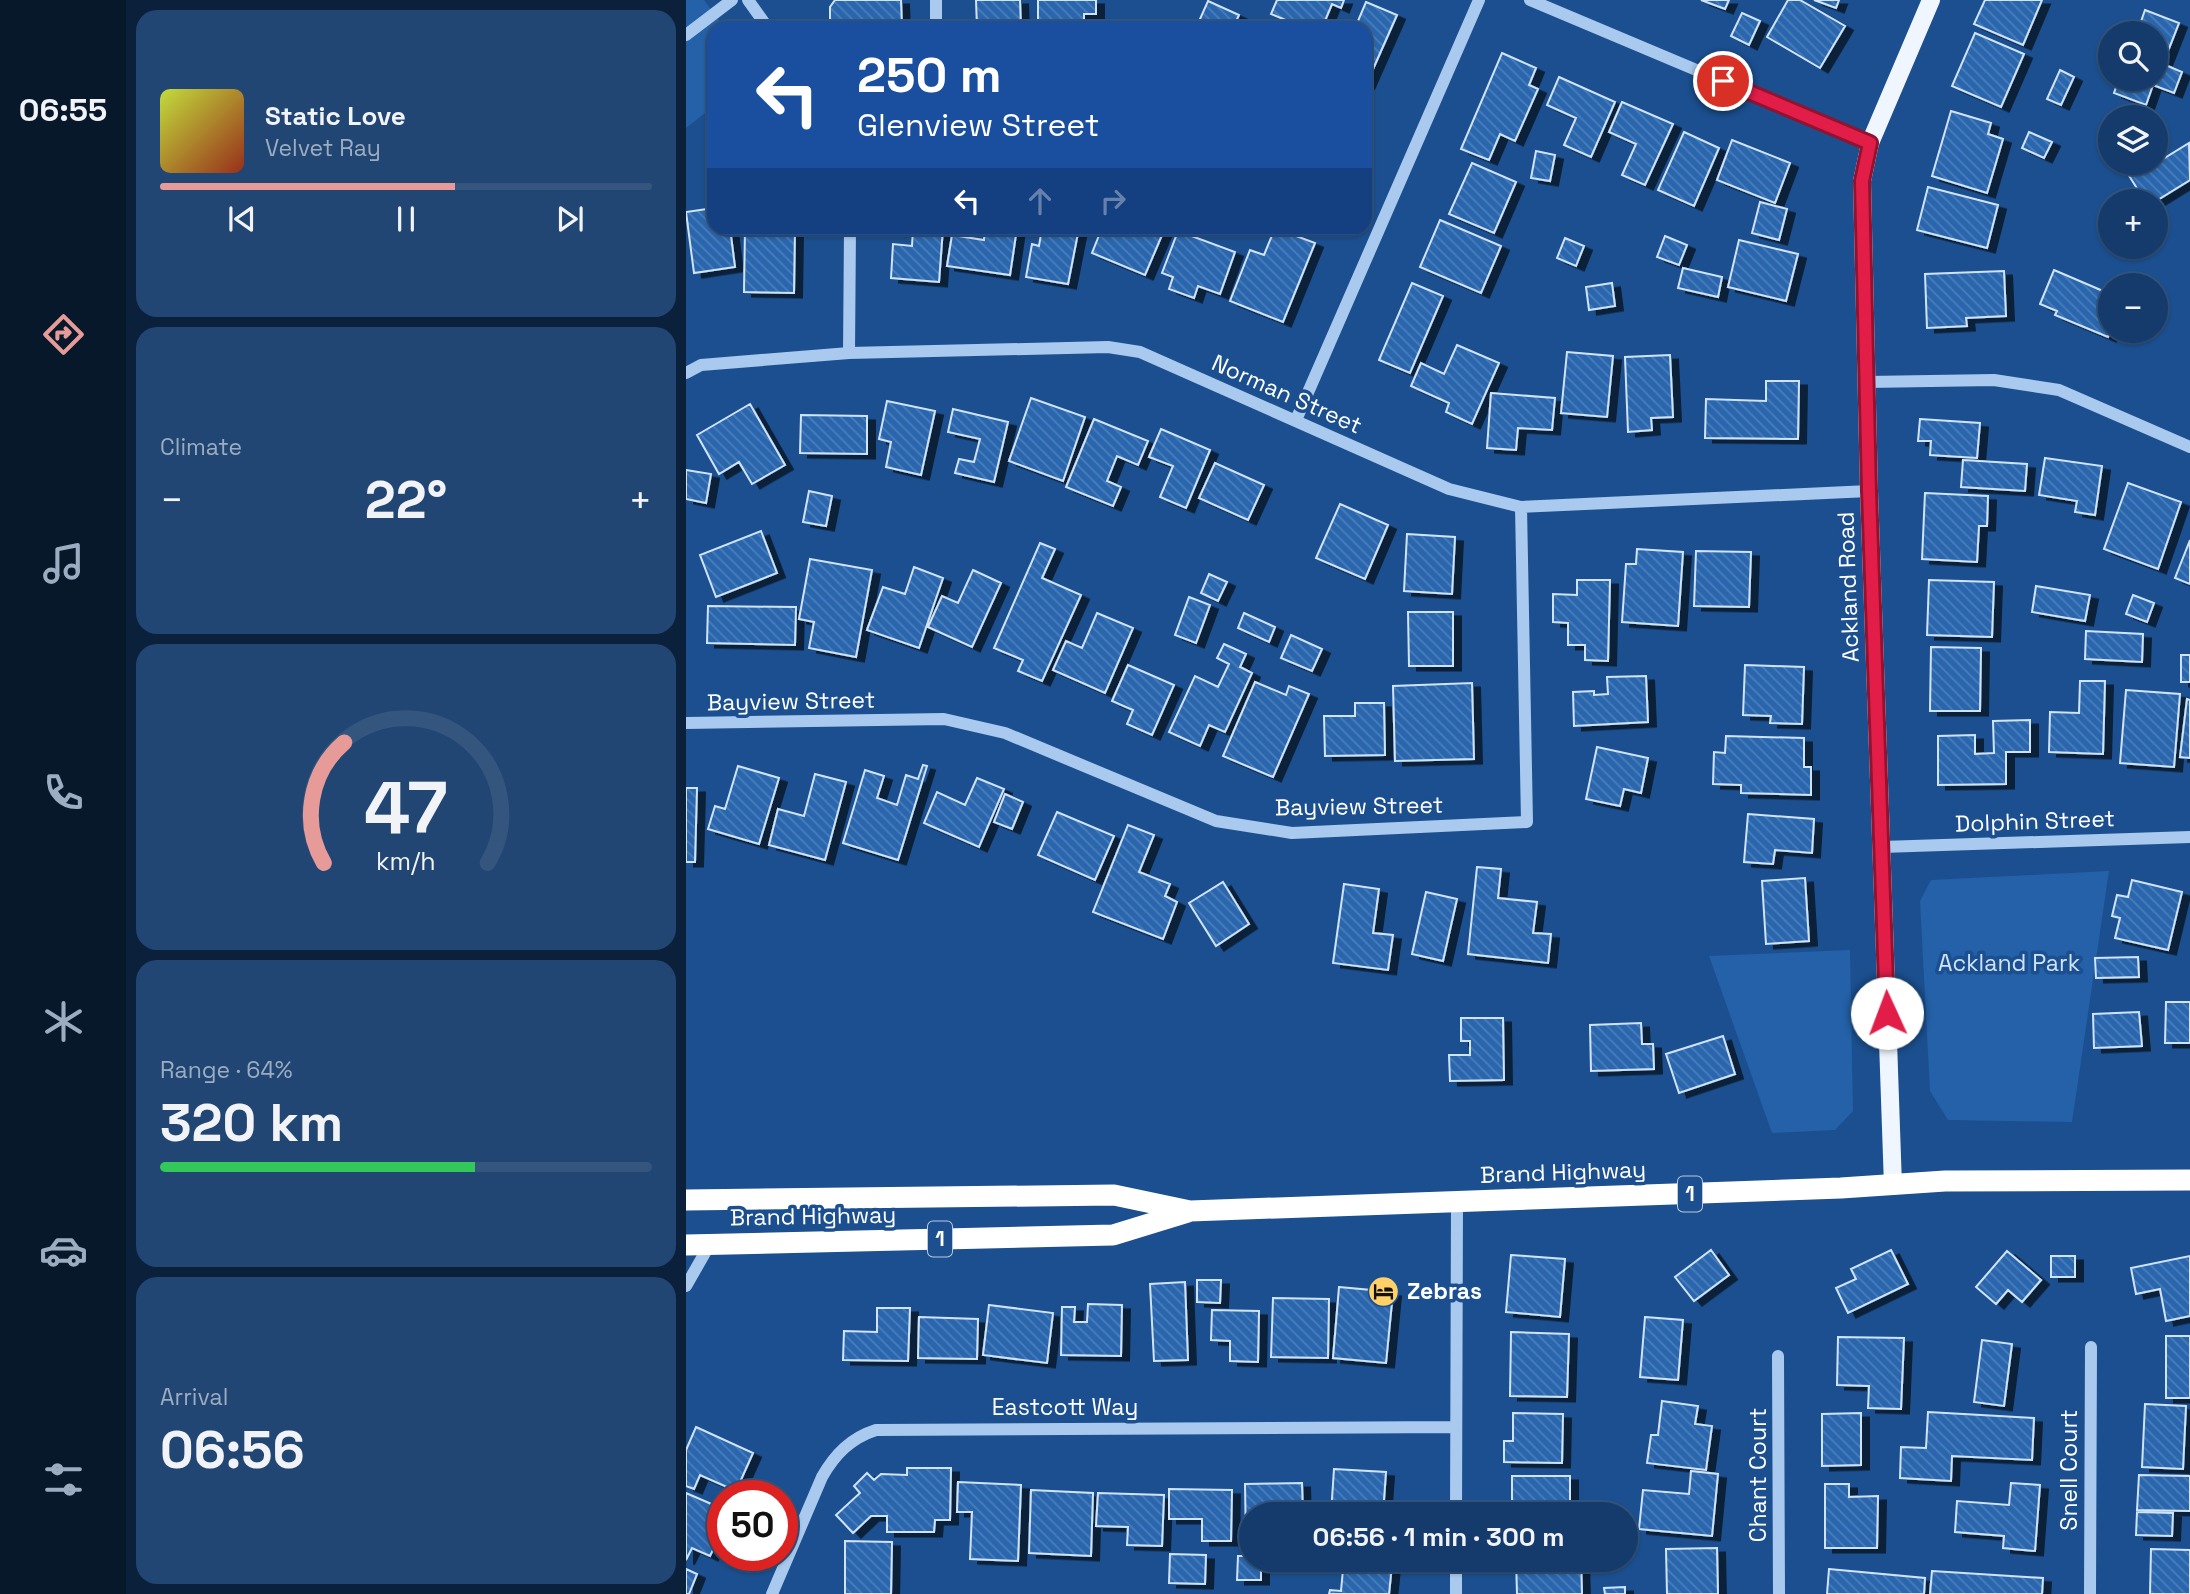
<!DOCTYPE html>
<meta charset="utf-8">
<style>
:root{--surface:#143b6b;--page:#214673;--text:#f1f3f6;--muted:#9dadc1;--line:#33557e;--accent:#e69b98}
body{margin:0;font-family:"Space Grotesk",sans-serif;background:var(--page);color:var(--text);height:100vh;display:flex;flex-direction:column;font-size:26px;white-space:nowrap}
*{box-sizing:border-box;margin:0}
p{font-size:23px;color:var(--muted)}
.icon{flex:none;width:38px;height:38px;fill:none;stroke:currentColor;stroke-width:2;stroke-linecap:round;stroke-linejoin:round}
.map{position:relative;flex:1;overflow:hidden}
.side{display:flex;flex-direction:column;gap:10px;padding:10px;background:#0b203b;width:560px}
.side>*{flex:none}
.hud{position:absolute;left:21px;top:21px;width:665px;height:214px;border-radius:21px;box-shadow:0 2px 5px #0004,0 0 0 2px var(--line);background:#1a4fa0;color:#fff;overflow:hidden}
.buttons{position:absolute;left:1412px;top:21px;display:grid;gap:14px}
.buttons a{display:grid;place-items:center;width:70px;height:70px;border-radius:50%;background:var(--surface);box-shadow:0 2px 5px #0004,0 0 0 2px var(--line);font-size:35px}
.speed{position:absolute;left:21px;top:1480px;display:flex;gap:14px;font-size:35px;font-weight:700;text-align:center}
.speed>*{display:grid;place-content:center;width:91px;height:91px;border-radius:50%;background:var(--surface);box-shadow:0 2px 5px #0004,0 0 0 2px var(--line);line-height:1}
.speed .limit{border:10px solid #d22;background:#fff;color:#111}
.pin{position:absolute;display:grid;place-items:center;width:60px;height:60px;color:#fff;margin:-30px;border:4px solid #fff;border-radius:50%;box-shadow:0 2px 7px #0007}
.me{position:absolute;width:77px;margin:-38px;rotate:358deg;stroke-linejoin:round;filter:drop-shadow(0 0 5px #0008)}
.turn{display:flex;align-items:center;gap:24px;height:147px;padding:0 35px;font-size:32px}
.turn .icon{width:91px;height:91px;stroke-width:2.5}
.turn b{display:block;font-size:49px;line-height:60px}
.lanes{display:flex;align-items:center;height:66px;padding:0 35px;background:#0003;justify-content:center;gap:35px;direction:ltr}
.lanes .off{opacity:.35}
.big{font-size:52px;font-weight:700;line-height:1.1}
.side .card{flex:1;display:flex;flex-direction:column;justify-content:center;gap:10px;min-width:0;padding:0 24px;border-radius:21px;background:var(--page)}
.side .dial{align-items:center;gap:0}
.dial svg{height:182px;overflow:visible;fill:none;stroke:var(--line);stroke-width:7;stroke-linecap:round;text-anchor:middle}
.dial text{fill:var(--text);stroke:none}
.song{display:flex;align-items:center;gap:21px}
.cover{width:84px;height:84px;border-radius:10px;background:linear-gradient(135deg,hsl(70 70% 55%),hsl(10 70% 35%))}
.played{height:7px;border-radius:4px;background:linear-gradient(90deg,var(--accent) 60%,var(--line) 60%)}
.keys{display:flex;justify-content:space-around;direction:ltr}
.heat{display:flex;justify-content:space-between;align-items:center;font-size:38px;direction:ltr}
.charge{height:10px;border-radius:5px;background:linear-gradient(90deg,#34c759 64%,var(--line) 0)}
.trip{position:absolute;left:553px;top:1502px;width:399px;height:70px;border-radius:35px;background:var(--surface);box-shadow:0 2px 5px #0004,0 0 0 2px var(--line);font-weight:700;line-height:70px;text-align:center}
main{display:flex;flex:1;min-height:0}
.dock{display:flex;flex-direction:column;width:126px;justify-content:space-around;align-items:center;background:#08182b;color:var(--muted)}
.dock .icon{width:49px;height:49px}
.dock .on{color:var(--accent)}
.dock b{font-size:32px;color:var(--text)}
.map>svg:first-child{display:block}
</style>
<main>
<nav class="dock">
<b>06:55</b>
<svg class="icon on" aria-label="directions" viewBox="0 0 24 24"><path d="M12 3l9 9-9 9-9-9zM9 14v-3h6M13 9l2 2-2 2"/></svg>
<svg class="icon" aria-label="music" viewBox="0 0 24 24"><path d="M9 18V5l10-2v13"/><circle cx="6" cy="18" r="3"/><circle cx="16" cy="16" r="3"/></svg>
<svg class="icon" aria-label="phone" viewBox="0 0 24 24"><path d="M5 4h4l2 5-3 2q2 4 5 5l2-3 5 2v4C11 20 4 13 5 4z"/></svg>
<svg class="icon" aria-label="climate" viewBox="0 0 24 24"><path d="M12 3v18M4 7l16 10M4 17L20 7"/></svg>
<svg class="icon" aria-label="car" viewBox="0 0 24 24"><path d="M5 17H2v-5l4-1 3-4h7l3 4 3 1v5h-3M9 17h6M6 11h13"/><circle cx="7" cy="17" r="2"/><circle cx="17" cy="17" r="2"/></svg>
<svg class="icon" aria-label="filters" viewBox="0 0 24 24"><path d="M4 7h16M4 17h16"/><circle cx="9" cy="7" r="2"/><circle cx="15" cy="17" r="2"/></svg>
</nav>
<section class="side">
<div class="card">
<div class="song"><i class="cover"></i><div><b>Static Love</b><p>Velvet Ray</p></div></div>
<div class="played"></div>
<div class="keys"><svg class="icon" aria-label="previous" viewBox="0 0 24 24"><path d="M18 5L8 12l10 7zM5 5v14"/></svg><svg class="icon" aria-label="pause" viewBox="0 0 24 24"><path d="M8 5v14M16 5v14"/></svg><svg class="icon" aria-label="next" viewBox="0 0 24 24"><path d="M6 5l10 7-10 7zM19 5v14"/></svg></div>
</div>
<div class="card"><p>Climate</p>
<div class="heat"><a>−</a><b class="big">22°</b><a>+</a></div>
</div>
<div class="card dial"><svg viewBox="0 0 100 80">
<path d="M14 69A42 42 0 1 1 86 69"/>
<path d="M14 69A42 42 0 0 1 23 16" stroke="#e69b98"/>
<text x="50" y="56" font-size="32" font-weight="700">47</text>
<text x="50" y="72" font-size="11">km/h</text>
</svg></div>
<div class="card"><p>Range · 64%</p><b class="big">320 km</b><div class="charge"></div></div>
<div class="card"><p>Arrival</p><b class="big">06:56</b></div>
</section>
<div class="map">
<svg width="1504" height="1594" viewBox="0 0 1504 1594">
<defs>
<pattern id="building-back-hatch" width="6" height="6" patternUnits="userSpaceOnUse" patternTransform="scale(1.75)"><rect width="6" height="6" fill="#2a66ad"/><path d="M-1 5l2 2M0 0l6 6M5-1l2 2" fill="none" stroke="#4a7db9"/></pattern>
<filter id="shadow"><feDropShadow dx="8" dy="4.5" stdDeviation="0" flood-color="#0009"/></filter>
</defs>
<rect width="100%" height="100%" fill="#1b4f8f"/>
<!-- park -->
<path fill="#2461a8" d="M0,0H18L39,28H28V106L0,128Z
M1423,871L1386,1122L1262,1120L1244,1091L1234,901L1245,880Z
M1164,950L1167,1111L1149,1130L1086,1133L1023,956Z"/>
<!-- building -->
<path fill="url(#building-back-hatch)" stroke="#cfe3fa" stroke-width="2" filter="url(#shadow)" d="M149,0H215L216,28H144V7Z
M290,0H334L335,28H291Z
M352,0H410V14H398V28H352Z
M591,0H658L655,8L646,4L636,28H619L585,14Z
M1015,0H1043L1039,9Z
M1102,0H1114L1159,26L1134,68L1081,37Z
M1128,0H1153L1150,8Z
M1299,0H1356L1337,45L1288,24Z
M522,1L553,15L547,28H510Z
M680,2L711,15L680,85L679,28H669Z
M1459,10L1493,23L1477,64L1496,72L1488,93L1467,85L1460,105L1428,93L1433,79H1470V33H1451Z
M1056,13L1074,21L1063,45L1045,36Z
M1289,33L1338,54L1315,107L1266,86Z
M816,53L850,68L843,85L852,89L829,141L814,134L803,160L775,149Z
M1374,70L1388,77L1375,105L1361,99Z
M873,77L929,102L905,157L878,145L890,118L861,105Z
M25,99H28V156Z
M936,102L987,124L959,185L936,175L950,144L923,132Z
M1265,111L1305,123L1302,134L1317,139L1301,193L1246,176Z
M998,132L1033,148L1008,206L972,190Z
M1343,132L1366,142L1358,158L1336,148Z
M1046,140L1104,163L1089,203L1031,180Z
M1503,143L1504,180L1470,201H1459L1435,163H1470V158L1472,162Z
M850,151L869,155L864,181L845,178Z
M786,163L830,182L808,233L763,214Z
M1242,187L1312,205L1301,248L1231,230Z
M1074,202L1101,209L1093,240L1066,233Z
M28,208V228H44L49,267L8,273L0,212Z
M754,220L815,246L795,293L734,267Z
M59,228H109L108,293L58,292Z
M227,228H257L253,282L205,278L207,244L226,246Z
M299,228H331L324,275L261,266L266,235L298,240Z
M356,228H393L382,284L340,277L346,244L353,246Z
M416,228H479L459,275L406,253Z
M589,228L629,243L597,322L544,301L564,250L578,255Z
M492,231L549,252L534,294L512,286L508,298L483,289L487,277L476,273Z
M979,236L1001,245L993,265L971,257Z
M879,238L898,246L890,266L871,258Z
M1053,240L1112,254L1100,301L1042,287Z
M997,268L1036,277L1032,297L992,288Z
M1368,270L1424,294L1425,331L1422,337L1369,315L1371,311L1354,304Z
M1318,271L1320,316L1280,318L1281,326L1241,328L1239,274Z
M726,283L757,296L724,373L693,360Z
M926,283L929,306L903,310L900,287Z
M771,345L813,363L786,424L760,412L763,403L725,386L735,363L758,374Z
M881,352L927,356L921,417L875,413Z
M984,355L987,417L965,418L966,430L942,432L939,357Z
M1080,381H1113L1112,439L1019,438L1020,399L1080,401Z
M805,393L869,398L866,430L832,428L830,450L801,448Z
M345,398L399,417L377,481L323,461Z
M201,401L249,411L235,475L200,467L205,442L193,439Z
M64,404L99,465L66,484L53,462L33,474L11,435Z
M267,409L322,422L308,482L269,473L273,459L288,462L294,439L262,432Z
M115,415L181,416V454L114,453Z
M408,419L462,441L452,465L431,456L421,481L435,487L427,506L380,487Z
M1234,419L1294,423L1291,458L1244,455L1245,441H1232Z
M475,429L524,450L500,508L474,497L487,466L463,457Z
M1359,458L1416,466L1409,515L1389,512L1391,501L1353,495Z
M1277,460L1341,464L1339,491L1275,487Z
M529,463L578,485L562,520L513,498Z
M0,470L25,474L20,503L0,499Z
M1442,483L1495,502L1472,569L1418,549Z
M123,491L146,496L140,526L117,522Z
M1239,493L1302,496L1301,526H1293L1291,562L1236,559Z
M654,504L702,525L679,579L630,558Z
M75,531L91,573L30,597L14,555Z
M721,534L769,537L766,594L718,591Z
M1504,540V584L1489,578Z
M354,543L369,549L356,578L395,595L356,681L332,671L337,660L308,648Z
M951,549L997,552L992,626L936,622L940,564H950Z
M1010,551L1065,552L1063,607L1008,606Z
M124,559L186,570L170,657L123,648L128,622L113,619Z
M228,567L257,578L233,648L181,630L197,587L219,594Z
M287,570L315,583L286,647L242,627L256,596L272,603Z
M523,574L541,582L532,601L515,593Z
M891,580H924L922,661L899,660V645H882V623L867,622V594L891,595Z
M1243,580L1308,582L1306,637L1241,635Z
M1350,586L1404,595L1399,621L1346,612Z
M1447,595L1468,603L1461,622L1440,614Z
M503,597L524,605L510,643L489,635Z
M22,606L110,607L109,645L21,643Z
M722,612H767V666H723Z
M411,613L447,628L419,693L367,670L380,641L396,648Z
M558,613L589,627L583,642L552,628Z
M1400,631L1457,634L1456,662L1399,659Z
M605,635L636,649L626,671L595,658Z
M538,644L560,654L554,667L566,673L539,732L523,725L514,746L483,732L509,676L532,687L543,664L531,658Z
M1245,647L1295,648L1294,711H1244Z
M1495,655H1504V682H1495Z
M442,665L488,685L466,735L441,724L447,710L426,701Z
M1059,665L1118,667L1116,724L1084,723L1085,716L1057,715Z
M960,676L962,722L888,726L887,692L908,691V695L922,694L921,677Z
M1394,681H1419L1417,754L1363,752L1364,712L1393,713Z
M569,682L600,695L603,686L623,694L587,777L537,756Z
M786,683L788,759L709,761L707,686Z
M1440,690L1494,694L1488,767L1434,763Z
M1501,699L1504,700V758L1494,757Z
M669,703H698L699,755L639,756L638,716H669Z
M1344,720V752H1320V784L1252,785V736L1289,735V754L1308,753L1307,721Z
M1040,736L1118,738V767H1125V795L1055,793V785L1027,784L1028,752L1039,753Z
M911,747L962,758L955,793L938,789L934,806L900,799Z
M237,765L241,766L212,860L157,843L179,770L198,776L191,798L211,805L220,775L232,779Z
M52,766L93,778L73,844L22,829L29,806L39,809Z
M129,774L160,782L139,860L83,845L92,809L118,816Z
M291,778L318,789L293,847L238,823L251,792L279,805Z
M0,788H11L9,862H0Z
M319,794L337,802L326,829L308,822Z
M371,812L428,836L409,880L352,855Z
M1062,814L1128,819L1126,853L1089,850L1087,864L1058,862Z
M442,825L468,835L453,872L484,884L479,896L491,902L477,939L407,912Z
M791,867L815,869L812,898L851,902L847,933L865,934L862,963L782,954Z
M1119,878L1123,941L1080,944L1076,881Z
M1446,880L1496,892L1482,950L1429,938L1434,918L1426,916L1431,895L1442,897Z
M537,882L563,924L530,946L503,903Z
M658,884L693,889L687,933L707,935L702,970L647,963Z
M740,892L771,899L757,961L726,954Z
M1452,957L1453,977L1410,978L1409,958Z
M1480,1002H1504V1043H1479Z
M1453,1012L1456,1046L1408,1048L1407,1014Z
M775,1018H817L818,1080L764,1081L763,1055H784V1041H775Z
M955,1023L956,1044H967L968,1069L905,1071L904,1025Z
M1037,1036L1049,1074L993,1093L980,1054Z
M1025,1250L1043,1275L1008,1301L989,1277Z
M1205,1250L1222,1284L1162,1313L1150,1288L1170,1279L1165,1269Z
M1321,1251L1355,1280L1336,1302L1322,1290L1310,1304L1290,1287Z
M825,1255L879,1259L874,1317L820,1312Z
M1365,1256H1389V1277H1365Z
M1504,1256V1316L1480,1321L1474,1289L1450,1294L1445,1268Z
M511,1280H535L534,1303L511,1302Z
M499,1282L502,1360L468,1361L464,1284Z
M653,1287L707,1292L700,1363L647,1358Z
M587,1298L643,1299L642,1358L585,1357Z
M402,1304L436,1305L435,1356L375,1355L376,1307H389L388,1322H401Z
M303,1305L367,1313L361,1363L297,1355Z
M191,1308H224L222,1361L157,1360L158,1331L191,1332Z
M526,1310L573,1311L572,1362L544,1361V1341L525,1340Z
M233,1317L292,1319L291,1359L232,1358Z
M959,1317L997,1320L992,1380L954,1377Z
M825,1332L883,1334L881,1397L824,1396Z
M1480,1336H1504V1398H1480Z
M1152,1337L1218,1338L1215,1409L1182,1408L1183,1386L1151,1385Z
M1296,1340L1326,1344L1318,1406L1288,1402Z
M976,1401L1012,1406L1009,1424L1026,1426L1020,1470L961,1463L965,1435H972Z
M1459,1404L1500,1406L1497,1469L1456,1467Z
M1242,1412L1348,1418L1346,1460L1266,1456L1265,1481L1214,1478L1215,1447L1240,1448Z
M827,1413L877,1414L876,1463L818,1462V1441H827Z
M1175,1413V1465L1136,1466V1414Z
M10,1427L67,1453L50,1491L14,1475L8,1489L0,1486V1450Z
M221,1468H265L264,1520H249L248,1532H201V1516H185L167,1533L150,1515L174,1493L168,1486L181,1473L188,1480L195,1474L221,1475Z
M648,1469L700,1472L697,1514H645Z
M1005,1471L1032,1474L1026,1536L953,1529L957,1490L1003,1494Z
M1453,1475L1504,1476V1511L1451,1510Z
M826,1476H884V1514H847V1509H826Z
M272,1482L335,1485L332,1561L284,1559L286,1512H271Z
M616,1483L617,1514H565V1545H560L559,1484Z
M1325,1483L1354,1485L1349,1551L1317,1548L1318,1536L1269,1532L1271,1501L1323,1505Z
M1139,1484H1163V1497L1192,1496L1191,1548H1139Z
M483,1489L546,1490L545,1541H516V1519H483Z
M345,1490L407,1493L405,1556L343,1553Z
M0,1493L37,1509V1529L24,1556L6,1548L0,1560Z
M412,1493L478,1495L476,1546L441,1545L442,1527L410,1526Z
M1451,1512L1487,1513L1486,1536L1450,1535Z
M159,1541L206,1542L205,1594H159Z
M1031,1548L1032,1594H981L980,1549Z
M1465,1549L1504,1550V1594H1464Z
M484,1554L520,1555L519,1584L483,1583Z
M552,1556H565V1559H575V1580H551Z
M658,1559H692V1564L706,1565L703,1594H643L644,1590L655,1591Z
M830,1559H895L896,1594H831Z
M0,1569L11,1574L3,1594H0Z
M1143,1569L1239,1578L1238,1594H1141Z
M1246,1571L1357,1578L1356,1594H1244Z
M939,1587V1594H919L918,1588Z"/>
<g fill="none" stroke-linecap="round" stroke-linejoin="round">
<!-- minor -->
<path stroke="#a9c9ee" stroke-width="12" d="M62,0L82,28
M250,0V28
M844,0L1184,143
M0,35L46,0
M163,353L164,228
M0,373L15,365L163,353L422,347L454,352L763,489L835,507L1183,491
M1181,382L1308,380L1373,390L1504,447
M610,420L793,0
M0,723L258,719L319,733L530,821L606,833L841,822L835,507
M1196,847L1504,837
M0,1286L24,1244
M1092,1356L1093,1594
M770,1514L771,1202
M770,1559V1594
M86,1594L136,1477C149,1454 165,1438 190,1430L769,1427
M1404,1594L1405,1347"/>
<!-- major -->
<path stroke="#f0f6ff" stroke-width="18" d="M1207,1186L1183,491L1176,181L1184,143L1245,0"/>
<!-- highway -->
<path stroke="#fff" stroke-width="21" d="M0,1200L428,1195L504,1211L1155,1188L1259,1181L1504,1180
M0,1245L427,1235L502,1212"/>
</g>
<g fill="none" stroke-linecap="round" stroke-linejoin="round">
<defs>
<path id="route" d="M1037,81L1184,143L1176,181L1183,491L1201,1013"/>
</defs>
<!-- route casing -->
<use href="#route" stroke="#92132f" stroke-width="18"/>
<!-- route -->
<use href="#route" stroke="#e11d48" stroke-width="12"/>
</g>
<!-- icons -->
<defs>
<symbol id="hotel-disc" viewBox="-11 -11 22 22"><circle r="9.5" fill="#ffd166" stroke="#1b4f8f"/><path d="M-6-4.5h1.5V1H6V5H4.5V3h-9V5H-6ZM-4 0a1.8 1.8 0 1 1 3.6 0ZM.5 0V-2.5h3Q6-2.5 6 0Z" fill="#111"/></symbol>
</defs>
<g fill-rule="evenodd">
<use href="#hotel-disc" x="680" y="1274" width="35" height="35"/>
</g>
<g text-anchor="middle" stroke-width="7" stroke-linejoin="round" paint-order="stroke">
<!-- shield labels -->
<g fill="#1b4f8f" stroke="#bbcadd" stroke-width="2">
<rect x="992" y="1176.5" width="24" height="35" rx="5"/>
<rect x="242" y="1221.5" width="24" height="35" rx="5"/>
</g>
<g font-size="21" font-weight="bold" fill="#fff">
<text x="1004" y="1201">1</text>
<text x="254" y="1246">1</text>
</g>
<!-- street labels -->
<g font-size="23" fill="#fff" stroke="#1b4f8f">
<text transform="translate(601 394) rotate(24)" y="8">Norman Street</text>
<text transform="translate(1162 587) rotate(-92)" y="8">Ackland Road</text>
<text transform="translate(105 701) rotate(-1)" y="8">Bayview Street</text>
<text transform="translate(673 806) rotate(-1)" y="8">Bayview Street</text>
<text transform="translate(1349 821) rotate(-2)" y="8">Dolphin Street</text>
<text transform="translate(877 1172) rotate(-2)" y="8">Brand Highway</text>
<text transform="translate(127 1216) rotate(-1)" y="8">Brand Highway</text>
<text x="379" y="1415">Eastcott Way</text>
<text transform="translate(1383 1470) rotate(-90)" y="8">Snell Court</text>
<text transform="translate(1072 1475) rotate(-90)" y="8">Chant Court</text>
</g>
<!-- park labels -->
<g font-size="23" fill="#cfe3fa" stroke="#1b4f8f">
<text x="1323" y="971">Ackland Park</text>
</g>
<!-- poi labels -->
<g font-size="23" font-weight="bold" fill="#fff" stroke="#1b4f8f" text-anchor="start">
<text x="721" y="1299">Zebras</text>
</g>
</g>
</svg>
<div class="buttons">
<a><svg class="icon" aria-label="search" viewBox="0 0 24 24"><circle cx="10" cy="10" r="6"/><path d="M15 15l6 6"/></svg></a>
<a><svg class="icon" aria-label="layers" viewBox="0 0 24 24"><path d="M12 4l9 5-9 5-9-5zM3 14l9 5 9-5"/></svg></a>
<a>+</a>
<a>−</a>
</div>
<div class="speed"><div class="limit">50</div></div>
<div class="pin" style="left:1037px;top:81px;background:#d93025"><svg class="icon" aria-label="arrive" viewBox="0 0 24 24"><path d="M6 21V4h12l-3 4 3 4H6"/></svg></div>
<svg class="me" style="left:1201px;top:1013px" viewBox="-20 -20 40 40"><circle r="19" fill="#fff"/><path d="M0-13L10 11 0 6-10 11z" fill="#e11d48"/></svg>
<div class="trip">06:56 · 1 min · 300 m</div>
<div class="hud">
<div class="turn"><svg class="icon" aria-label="left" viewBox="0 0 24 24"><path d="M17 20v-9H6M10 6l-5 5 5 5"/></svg><div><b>250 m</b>Glenview Street</div></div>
<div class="lanes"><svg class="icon" aria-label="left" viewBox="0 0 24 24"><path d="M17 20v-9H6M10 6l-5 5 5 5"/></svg><svg class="icon off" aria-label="ahead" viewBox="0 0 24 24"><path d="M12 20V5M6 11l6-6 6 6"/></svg><svg class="icon off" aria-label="right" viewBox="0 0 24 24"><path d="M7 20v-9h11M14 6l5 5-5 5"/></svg></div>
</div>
</div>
</main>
